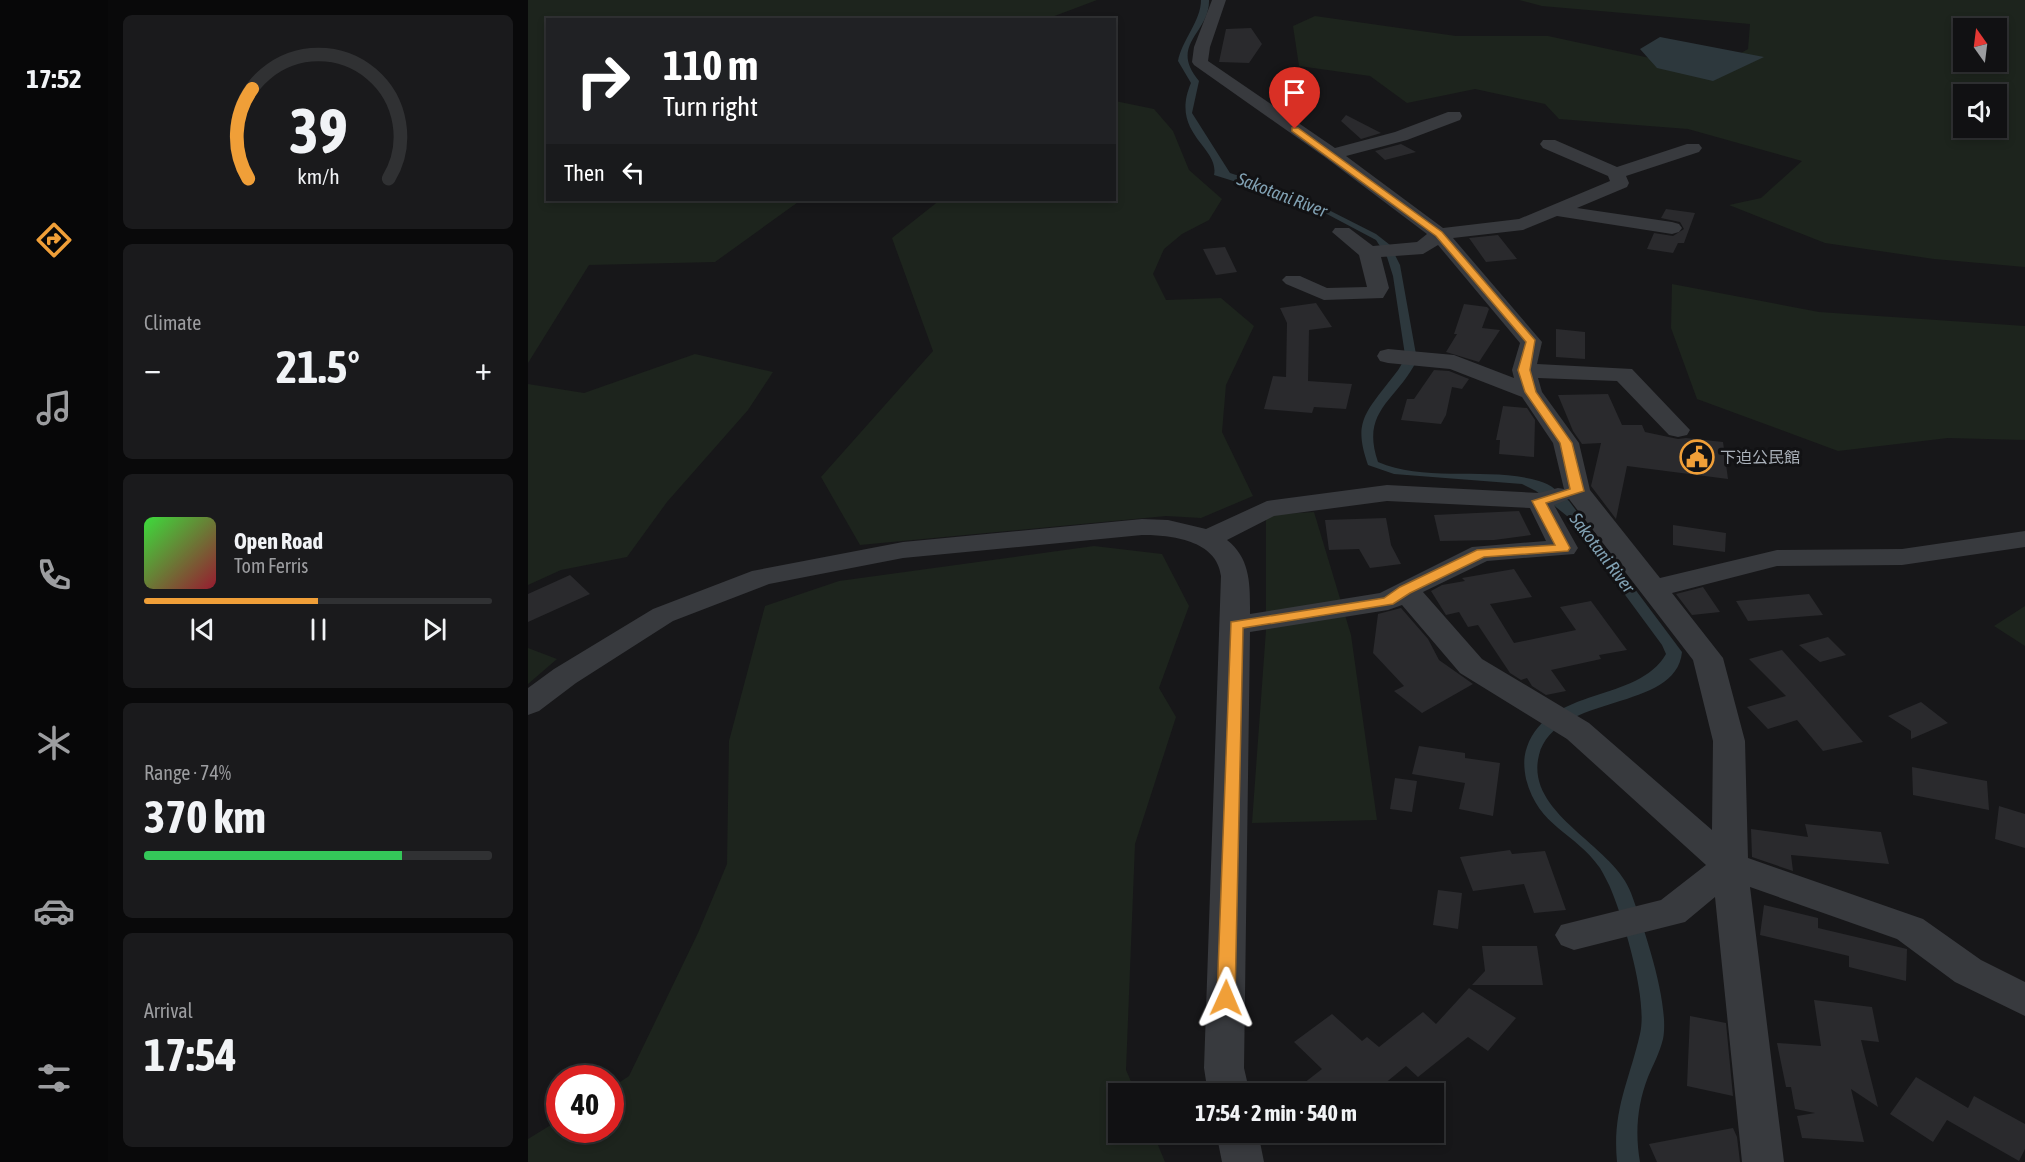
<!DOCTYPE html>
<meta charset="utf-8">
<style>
:root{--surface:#111113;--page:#1a1a1c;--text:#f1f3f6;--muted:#9c9da0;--line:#303133;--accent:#f09f38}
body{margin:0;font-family:"Asap Condensed","Noto Sans JP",sans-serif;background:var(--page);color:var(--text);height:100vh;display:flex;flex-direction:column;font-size:22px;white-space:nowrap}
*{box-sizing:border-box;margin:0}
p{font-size:20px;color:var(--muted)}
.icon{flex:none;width:33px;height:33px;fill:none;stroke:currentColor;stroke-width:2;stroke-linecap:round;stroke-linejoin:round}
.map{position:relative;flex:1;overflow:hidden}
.side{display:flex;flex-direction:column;gap:15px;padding:15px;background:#09090a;width:420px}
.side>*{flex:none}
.banner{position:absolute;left:18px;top:18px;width:570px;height:183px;border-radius:0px;box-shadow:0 3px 9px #0003,0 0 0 2px var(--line);background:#202124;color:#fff;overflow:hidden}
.needle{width:39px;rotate:346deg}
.tools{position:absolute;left:1425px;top:18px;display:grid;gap:12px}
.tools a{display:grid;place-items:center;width:54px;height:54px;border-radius:0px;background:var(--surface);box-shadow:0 3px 9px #0003,0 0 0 2px var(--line);font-size:30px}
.speed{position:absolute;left:18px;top:1065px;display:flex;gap:12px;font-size:30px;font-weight:700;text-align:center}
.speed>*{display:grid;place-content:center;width:78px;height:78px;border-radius:50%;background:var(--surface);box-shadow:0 3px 9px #0003,0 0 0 2px var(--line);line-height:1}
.speed .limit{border:9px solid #d22;background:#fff;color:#111}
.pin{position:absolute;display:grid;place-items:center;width:51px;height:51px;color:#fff;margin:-62px -26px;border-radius:50% 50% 50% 0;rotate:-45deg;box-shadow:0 0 6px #0007}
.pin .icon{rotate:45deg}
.me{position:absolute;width:66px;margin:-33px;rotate:1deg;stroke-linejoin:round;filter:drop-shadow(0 0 4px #0008)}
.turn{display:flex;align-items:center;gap:21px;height:126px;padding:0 18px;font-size:27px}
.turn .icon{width:78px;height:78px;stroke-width:2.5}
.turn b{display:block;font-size:42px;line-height:51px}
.then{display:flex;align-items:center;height:57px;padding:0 18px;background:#0003;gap:12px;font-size:22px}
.big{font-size:45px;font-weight:700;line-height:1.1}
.side .tile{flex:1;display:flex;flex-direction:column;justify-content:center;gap:9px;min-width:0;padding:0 21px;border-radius:9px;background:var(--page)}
.side .dial{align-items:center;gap:0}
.dial svg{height:156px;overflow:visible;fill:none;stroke:var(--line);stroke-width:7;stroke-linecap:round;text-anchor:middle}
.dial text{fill:var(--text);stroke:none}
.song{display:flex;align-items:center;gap:18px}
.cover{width:72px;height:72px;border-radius:9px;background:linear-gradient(135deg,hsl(120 70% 55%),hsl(350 70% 35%))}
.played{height:6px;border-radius:3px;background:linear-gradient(90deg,var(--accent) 50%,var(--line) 50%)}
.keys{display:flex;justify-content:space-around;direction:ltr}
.heat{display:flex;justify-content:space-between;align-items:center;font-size:33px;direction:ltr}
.charge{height:9px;border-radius:4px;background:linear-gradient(90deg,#34c759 74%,var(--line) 0)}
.trip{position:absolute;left:580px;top:1083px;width:336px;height:60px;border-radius:0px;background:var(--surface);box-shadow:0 3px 9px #0003,0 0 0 2px var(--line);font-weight:700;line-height:60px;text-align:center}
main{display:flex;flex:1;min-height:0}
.menu{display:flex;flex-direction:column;width:108px;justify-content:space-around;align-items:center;background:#070708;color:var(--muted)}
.menu .icon{width:42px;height:42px}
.menu .on{color:var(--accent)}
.menu b{font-size:27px;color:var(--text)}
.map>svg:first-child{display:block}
</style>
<main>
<nav class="menu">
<b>17:52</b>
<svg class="icon on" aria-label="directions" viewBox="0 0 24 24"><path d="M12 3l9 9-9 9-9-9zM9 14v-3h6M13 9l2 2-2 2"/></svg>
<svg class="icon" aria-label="music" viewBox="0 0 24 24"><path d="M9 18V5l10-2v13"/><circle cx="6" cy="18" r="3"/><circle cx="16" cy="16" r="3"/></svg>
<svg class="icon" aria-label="phone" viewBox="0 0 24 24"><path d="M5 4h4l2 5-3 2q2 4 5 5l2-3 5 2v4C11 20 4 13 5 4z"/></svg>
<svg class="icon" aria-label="climate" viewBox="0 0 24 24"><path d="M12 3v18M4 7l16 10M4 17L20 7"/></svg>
<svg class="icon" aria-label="car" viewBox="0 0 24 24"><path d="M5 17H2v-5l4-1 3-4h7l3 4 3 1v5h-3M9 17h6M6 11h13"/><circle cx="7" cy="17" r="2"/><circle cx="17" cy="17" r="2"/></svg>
<svg class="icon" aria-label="filters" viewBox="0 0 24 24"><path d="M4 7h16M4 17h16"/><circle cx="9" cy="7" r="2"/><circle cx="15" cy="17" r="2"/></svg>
</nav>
<section class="side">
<div class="tile dial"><svg viewBox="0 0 100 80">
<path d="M14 69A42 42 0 1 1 86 69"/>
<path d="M14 69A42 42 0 0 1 16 23" stroke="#f09f38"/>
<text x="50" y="56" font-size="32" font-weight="700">39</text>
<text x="50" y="72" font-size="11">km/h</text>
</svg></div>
<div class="tile"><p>Climate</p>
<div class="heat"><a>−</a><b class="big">21.5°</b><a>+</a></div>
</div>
<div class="tile">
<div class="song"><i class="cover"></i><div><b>Open Road</b><p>Tom Ferris</p></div></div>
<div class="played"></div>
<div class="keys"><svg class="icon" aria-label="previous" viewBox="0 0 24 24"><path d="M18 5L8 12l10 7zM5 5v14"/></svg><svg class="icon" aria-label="pause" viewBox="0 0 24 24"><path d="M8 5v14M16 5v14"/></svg><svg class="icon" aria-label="next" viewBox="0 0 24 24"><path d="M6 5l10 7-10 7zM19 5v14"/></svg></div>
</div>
<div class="tile"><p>Range · 74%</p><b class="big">370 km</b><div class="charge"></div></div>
<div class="tile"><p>Arrival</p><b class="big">17:54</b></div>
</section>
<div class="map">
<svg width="1497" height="1162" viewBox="0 0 1497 1162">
<rect width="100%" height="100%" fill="#171719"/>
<!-- green -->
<path fill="#1d241d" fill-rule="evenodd" d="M0,0H569L516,20H20V200H273L187,262L61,265L0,363Z
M991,0H1497V267L1406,259L1297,243L1201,205L1233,198L1274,161L1160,129L1031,119L1017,104L947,89L879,103L842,76L771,66L765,26L787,16L928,36H1020L1182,71L1220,49L1222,24L1014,6ZM1436,28H1468V62H1436ZM1436,94H1468V128H1436Z
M587,101L626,109L645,131L661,170L694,199L681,220L654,234L636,249L625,274L638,300L693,298L726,326L698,385L694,432L725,496L673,518L638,516L332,545L293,477L405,351L364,238L412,200H586Z
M1144,284L1291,312L1497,326V440L1420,438L1310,451L1169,399L1143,328Z
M167,354L245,372L220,410L139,502L99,557L33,570L0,585V384L56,393Z
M786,512L823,635L849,820L724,823L738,630V515Z
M566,546L634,554L661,606L631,688L648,717L607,844L598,1070L608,1093L591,1094V1132L625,1133L637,1162H0V1139L31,1120L32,1130H82L83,1088L101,1076L170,933L199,864L201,741L237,606L311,581Z
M1497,606V646L1466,626Z
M0,648L29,659L0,684Z"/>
<!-- water -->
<path fill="#2d383d" d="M673,0H681C682,33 640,44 671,81L664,113L702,173L775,197L848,234L862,245L872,265L889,360C869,401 832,410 850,462C898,483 962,466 1011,481C1023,484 1032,493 1041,501L1154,652C1148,713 1028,692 1011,755C996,814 1086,845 1103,893C1116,928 1142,1004 1135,1039C1132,1052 1125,1065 1120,1077C1109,1105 1107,1134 1112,1162H1089C1084,1110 1101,1082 1112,1034C1120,1001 1097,924 1084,892C1081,884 1076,875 1072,868C1046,831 1011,828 998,779C996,768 995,758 999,747C1021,686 1110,703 1138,654L1134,645L1039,516L1008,491L994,484L866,474L840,465C826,425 835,415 860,383C867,374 874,367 877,355L865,276L859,257L848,240L780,204L686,175C692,147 641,134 663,83L650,61C654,40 673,21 673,0Z
M1132,37L1236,57L1185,81L1129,68L1112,49Z"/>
<!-- building -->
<path fill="#2a2a2d" d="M723,28L734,44L721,63L691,62L698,29Z
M818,115L853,133L833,139L813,121Z
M873,144L888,152L857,160L847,151Z
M1138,209L1167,213L1156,243H1150L1145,253L1119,249L1126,233L1145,236L1156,229L1152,222L1133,218Z
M970,235L989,259L958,262L941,238Z
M697,247L709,272L688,275L675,249Z
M788,303L804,327L781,330L780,381L824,384L818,409L786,407L784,413L736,409L745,376L758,377L759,323L752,308Z
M936,304L959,307L961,309L954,328L972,330L951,362L918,352L929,334H926Z
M1028,329L1057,332V359L1028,357Z
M906,370L921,371L941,379L934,389L924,387L918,415L913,424L873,420L879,399H886Z
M1080,394L1094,425H1114L1117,432L1150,439L1158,438L1195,442L1200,479L1099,466L1088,519L1063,486L1073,443L1054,444L1045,431L1030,395Z
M975,406L999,408L1007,420L1006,457L971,454L972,440H968Z
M991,511L1003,535L966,540L912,541L906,515Z
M858,518L863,545L873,564L842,568L831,549L801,550L797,520Z
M1145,525L1198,533L1197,552L1145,545Z
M986,569L1004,597L962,604L986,643L1048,630L1032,607L1063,601L1099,650L1071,655L1073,659L1023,670L1038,691L1018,695L1004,686L999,678L993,680L982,673L950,625L940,627L931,612L918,615L903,591L914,585L937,581L934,578Z
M42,575L62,594L0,622V594Z
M1175,587L1192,612L1164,615L1148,594Z
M1281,594L1295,615L1220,621L1208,601Z
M873,608L900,639L911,660L945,684L894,713L866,691L876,686L845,653L850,614Z
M1300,637L1318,655L1292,662L1271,645Z
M1254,650L1335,742L1295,751L1269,720L1240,729L1219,707L1258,696L1221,659Z
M1393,702L1420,723L1383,739V731L1360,716Z
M891,746L937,753V758L972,763L965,816L931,809L937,783L884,774Z
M1384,767L1459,781L1461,810L1385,795Z
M867,778L889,781L884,812L862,809Z
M1471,806L1497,814V848L1467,839Z
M1277,824L1353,832L1361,864L1263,855L1265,871L1224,857L1223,829L1280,837Z
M982,850L984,854L1017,851L1038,910L1006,913L996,884L945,891L932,857Z
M910,890L934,893L930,929L905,925Z
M1236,905L1290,918V928L1379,949L1378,981L1321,967V956L1232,935Z
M954,946H1009L1015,985H944L957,971Z
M941,988L988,1018L960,1051L940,1037L890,1077L878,1066L844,1094H821L813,1086L803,1094H762L794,1069L766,1042L804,1014L834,1041L839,1037L851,1047L895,1012L908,1024Z
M1286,1000L1344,1007L1351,1042L1333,1040L1350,1107L1323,1089L1336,1142L1274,1138L1269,1116L1287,1113L1267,1109L1263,1087H1258L1249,1043L1293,1046Z
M1162,1016L1198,1023L1205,1096L1159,1086Z
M1388,1077L1440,1108L1446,1096L1497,1124V1149L1491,1161L1419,1120L1405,1142L1362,1114Z
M1205,1128L1209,1137L1212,1162H1129L1121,1144Z"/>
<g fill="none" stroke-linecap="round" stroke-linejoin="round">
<!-- minor -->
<path fill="#383a3e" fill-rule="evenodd" d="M684,0H698L682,47L680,61L807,148L867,132L920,112H932L934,116L932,120L879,140L818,156L915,228L991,219L1082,181L1080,176L1015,148L1012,144L1015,140H1027L1089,167L1159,144H1171L1174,148L1171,152L1098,176L1101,183L1099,187L1049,208L1144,222L1151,224L1154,228L1151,232L1144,234L1029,216L995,230L925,238L1014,342L1009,364L1104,369L1162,430L1159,435L1150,437L1141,435L1089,381L1010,378L1014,392L1051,443L1062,490L1132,578L1249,550L1374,549L1497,531V547L1374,565L1249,566L1144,593L1195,658L1217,741L1220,858L1395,919L1453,960L1497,982V1016L1427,982L1369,939L1222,887L1256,1162H1214L1187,897L1157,922L1046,950L1033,945L1027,935L1033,925L1133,900L1178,865L1039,739L932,673L874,605L860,610L722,632L716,1068L722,1094H680L676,1068L693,576C689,540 643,535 614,535L375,558L241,584L145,621L48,683L11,711L0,715V688L26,669L125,609L224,571L375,542L614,519L640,520L678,529L739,501L859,485L1011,493L1030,488L1036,489L1025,443L994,397L922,369L860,363L852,361L849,356L852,351L860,349L926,355L986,378L984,370L992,343L910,245L895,254L853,257L861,288L855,298L796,300L758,284L754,280L758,276H772L799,288L839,287L831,255L804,232L807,228H821L845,246L889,242L899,234L798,158L666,65L664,62L666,47ZM1041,499L1165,660L1185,741L1184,830L1061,723L954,659L895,592L959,561L1046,554L1050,548L1026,505ZM859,501L1002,508L1018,541L944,547L852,593L722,614C722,585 723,559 699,540L746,516Z
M688,1132H730L736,1162H694Z"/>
</g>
<!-- route -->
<path fill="#f09f38" stroke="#9c6724" stroke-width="1.5" d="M764,128H770L914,232L1007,340L1002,370L1008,392L1044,443L1056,491L1018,503L1042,548L1040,551L956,557L882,593L865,604L715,628L707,998L704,1003L698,1005L691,1003L689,998L703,622L856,598L872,587L949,550L1027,545L1004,501L1042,489L1032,443L997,392L990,370L998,342L908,236L764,131Z"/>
<!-- icons -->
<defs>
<symbol id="civic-ring" viewBox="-11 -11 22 22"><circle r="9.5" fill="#121214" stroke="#f09f38" stroke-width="1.5"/><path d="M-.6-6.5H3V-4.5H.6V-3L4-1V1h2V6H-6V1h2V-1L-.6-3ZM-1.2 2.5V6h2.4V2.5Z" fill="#f09f38"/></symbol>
</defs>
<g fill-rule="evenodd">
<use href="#civic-ring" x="1150" y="438" width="38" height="38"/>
</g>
<g text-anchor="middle" stroke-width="6" stroke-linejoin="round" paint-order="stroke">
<!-- poi labels -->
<g font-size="16" fill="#a9b0b9" stroke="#121214" text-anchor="start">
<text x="1192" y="463">下迫公民館</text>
</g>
<!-- water labels -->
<g font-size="18" font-style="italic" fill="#81a1b3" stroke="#121214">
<text transform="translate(754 195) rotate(21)" y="6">Sakotani River</text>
<text transform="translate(1074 553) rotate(53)" y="6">Sakotani River</text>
</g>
</g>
</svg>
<div class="tools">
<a><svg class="needle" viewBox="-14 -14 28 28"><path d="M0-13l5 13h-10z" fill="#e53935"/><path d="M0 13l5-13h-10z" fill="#9c9da0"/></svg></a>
<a><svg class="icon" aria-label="sound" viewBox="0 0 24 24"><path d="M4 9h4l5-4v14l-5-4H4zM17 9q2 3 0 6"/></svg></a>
</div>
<div class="speed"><div class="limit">40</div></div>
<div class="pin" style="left:767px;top:129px;background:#d93025"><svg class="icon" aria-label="arrive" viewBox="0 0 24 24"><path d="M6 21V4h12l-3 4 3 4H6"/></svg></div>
<svg class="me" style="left:698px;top:998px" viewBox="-20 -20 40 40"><path d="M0-17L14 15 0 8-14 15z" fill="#f09f38" stroke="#fff" stroke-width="4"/></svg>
<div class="trip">17:54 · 2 min · 540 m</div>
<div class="banner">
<div class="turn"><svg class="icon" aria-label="right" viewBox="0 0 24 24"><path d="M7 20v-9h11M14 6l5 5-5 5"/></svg><div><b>110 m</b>Turn right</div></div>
<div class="then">Then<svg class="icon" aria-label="left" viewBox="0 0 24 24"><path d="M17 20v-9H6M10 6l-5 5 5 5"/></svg></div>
</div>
</div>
</main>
